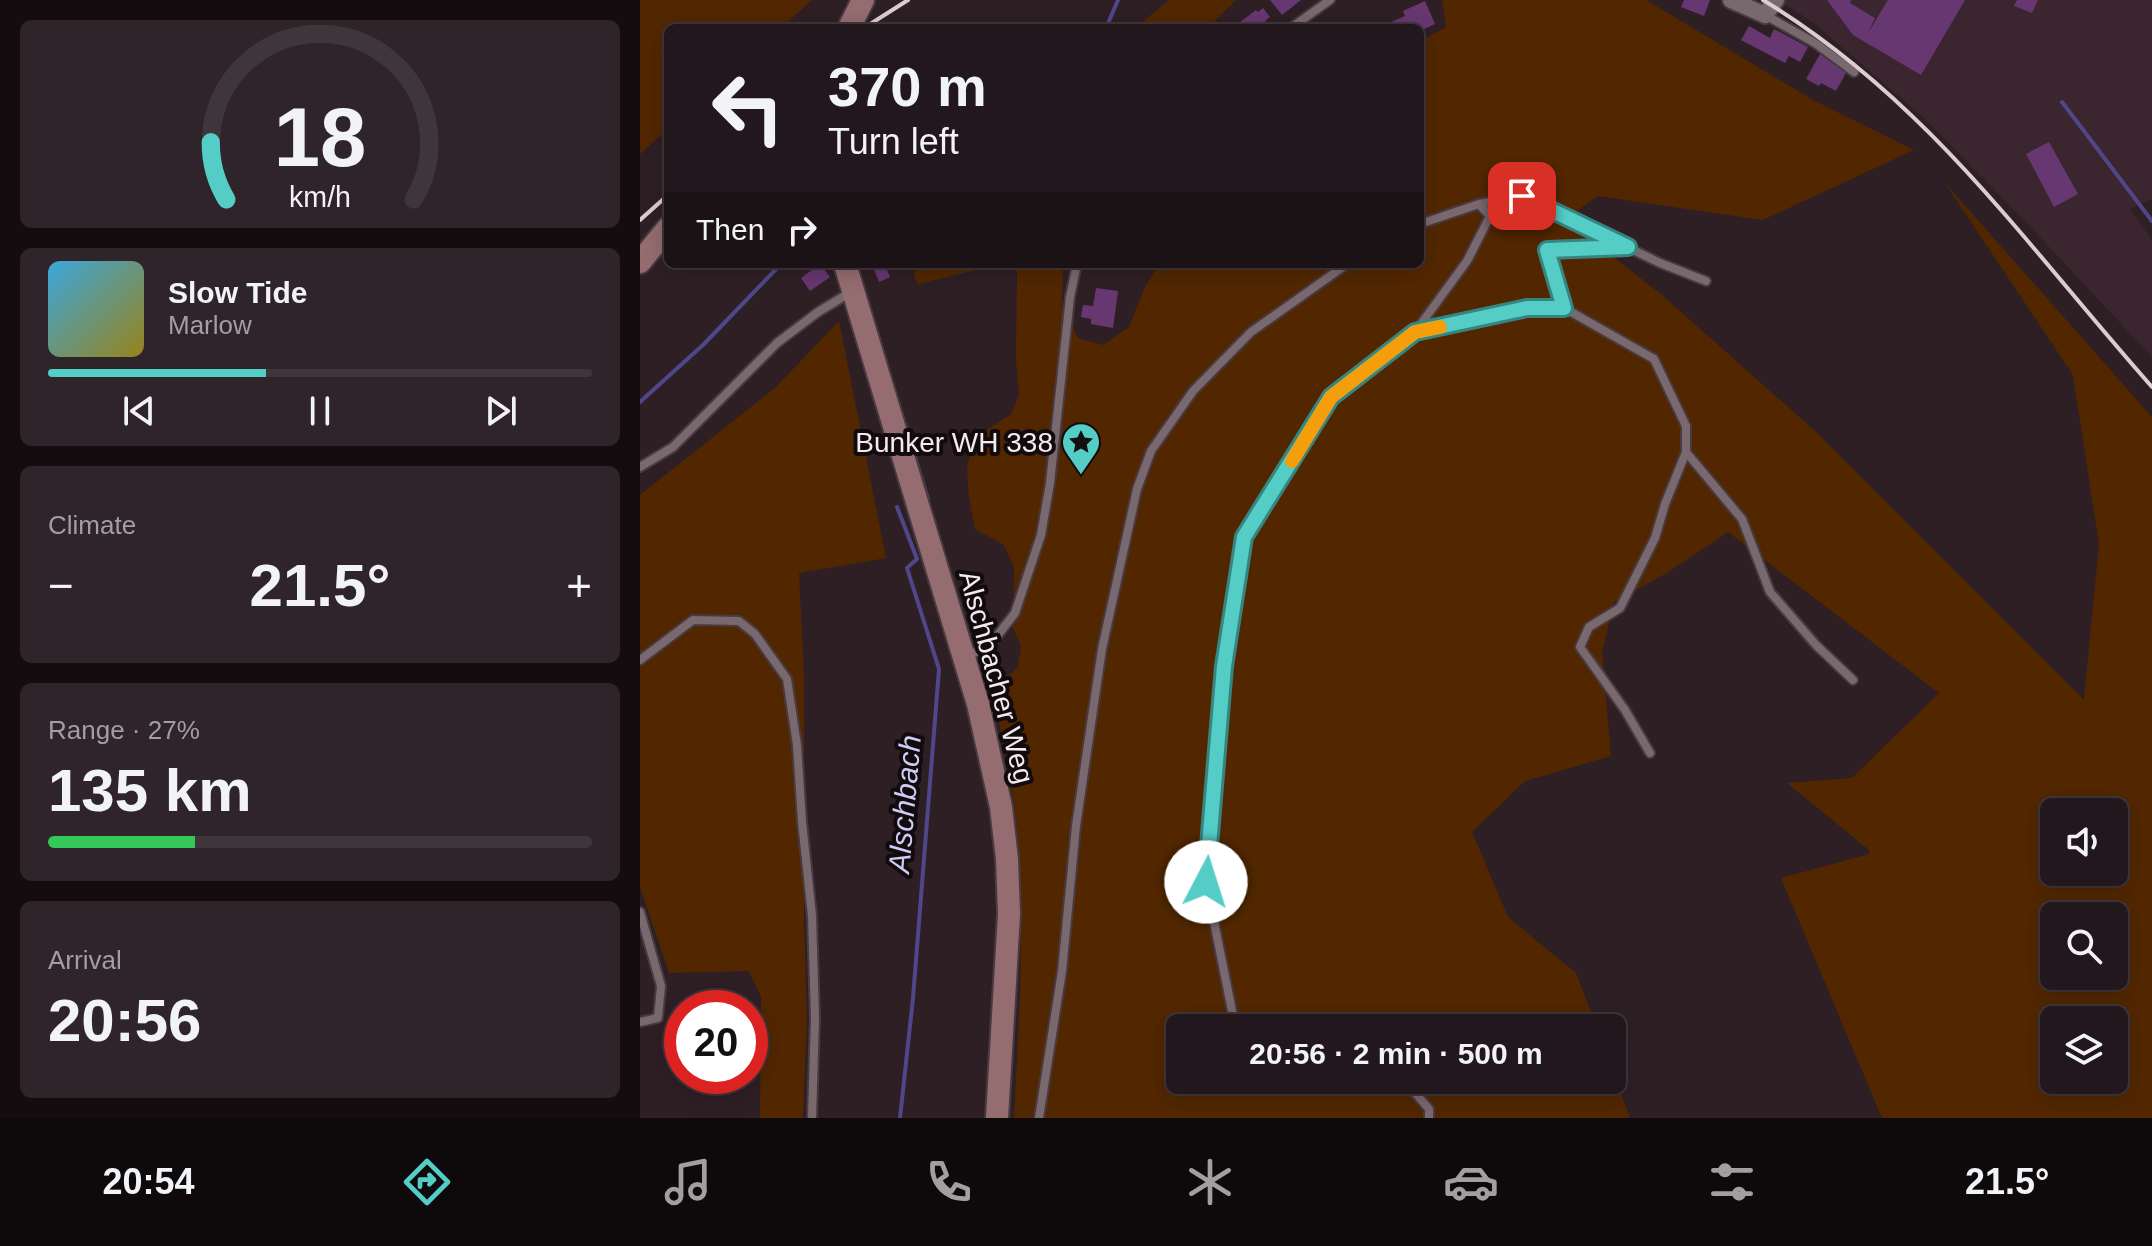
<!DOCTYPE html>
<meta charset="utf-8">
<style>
:root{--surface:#22171c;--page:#2e2429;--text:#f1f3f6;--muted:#a29fa3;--line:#3f363b;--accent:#54cdc7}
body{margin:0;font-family:Arial,sans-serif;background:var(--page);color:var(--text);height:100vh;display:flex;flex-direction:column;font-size:30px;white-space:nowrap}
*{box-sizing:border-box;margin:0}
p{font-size:26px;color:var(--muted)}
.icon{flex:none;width:44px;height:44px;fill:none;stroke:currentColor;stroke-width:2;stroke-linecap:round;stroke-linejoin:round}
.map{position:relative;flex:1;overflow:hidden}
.details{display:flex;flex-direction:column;gap:20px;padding:20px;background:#130d0f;width:640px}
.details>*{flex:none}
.banner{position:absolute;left:24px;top:24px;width:760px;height:244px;border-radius:12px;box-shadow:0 4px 20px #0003,0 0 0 2px var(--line);background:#22171c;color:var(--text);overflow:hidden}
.fabs{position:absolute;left:1400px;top:798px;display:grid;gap:16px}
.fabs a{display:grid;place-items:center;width:88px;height:88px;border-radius:12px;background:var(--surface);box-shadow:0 4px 20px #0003,0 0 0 2px var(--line);font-size:40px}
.speed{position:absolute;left:24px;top:990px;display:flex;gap:16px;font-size:40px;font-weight:700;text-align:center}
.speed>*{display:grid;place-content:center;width:104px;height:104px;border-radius:50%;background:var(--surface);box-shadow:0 4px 20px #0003,0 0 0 2px var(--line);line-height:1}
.speed .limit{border:12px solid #d22;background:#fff;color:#111}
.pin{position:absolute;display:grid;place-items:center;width:68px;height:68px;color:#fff;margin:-34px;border-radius:16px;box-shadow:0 4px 12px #0006}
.me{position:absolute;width:88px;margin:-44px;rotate:5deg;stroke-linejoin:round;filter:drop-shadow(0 0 6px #0008)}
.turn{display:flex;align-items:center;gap:28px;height:168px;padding:0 32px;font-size:36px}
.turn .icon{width:104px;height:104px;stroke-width:2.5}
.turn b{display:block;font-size:56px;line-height:68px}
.then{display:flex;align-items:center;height:76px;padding:0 32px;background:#0003;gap:16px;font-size:30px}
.big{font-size:60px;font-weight:800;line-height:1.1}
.details .tile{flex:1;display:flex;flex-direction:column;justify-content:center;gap:12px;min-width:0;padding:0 28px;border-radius:12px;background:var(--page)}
.details .dial{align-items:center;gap:0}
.dial svg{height:208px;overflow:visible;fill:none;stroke:var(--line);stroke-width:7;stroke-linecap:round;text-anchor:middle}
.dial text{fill:var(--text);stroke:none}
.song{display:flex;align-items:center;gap:24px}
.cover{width:96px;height:96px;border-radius:12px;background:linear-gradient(135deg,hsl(200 70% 55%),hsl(50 70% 35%))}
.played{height:8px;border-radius:4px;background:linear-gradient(90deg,var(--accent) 40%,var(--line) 40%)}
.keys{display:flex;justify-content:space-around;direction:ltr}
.heat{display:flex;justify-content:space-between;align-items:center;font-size:44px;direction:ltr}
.charge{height:12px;border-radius:6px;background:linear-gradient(90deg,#34c759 27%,var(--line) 0)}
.trip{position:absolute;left:526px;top:1014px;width:460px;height:80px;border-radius:12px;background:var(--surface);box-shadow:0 4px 20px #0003,0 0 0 2px var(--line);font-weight:800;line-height:80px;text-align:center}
.tabs{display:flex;height:128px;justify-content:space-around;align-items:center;background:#0e090b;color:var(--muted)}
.tabs .icon{width:56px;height:56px}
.tabs .selected{color:var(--accent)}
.tabs b{font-size:36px;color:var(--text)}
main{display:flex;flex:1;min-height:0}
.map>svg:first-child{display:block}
</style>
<main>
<section class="details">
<div class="tile dial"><svg viewBox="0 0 100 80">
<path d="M14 69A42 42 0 1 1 86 69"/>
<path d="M14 69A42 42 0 0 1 8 47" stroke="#54cdc7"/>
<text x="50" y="56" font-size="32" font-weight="700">18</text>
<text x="50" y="72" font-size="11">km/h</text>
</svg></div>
<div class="tile">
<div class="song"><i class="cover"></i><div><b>Slow Tide</b><p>Marlow</p></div></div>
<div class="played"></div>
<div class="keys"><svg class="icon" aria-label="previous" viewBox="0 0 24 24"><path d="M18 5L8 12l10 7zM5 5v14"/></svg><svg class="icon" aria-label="pause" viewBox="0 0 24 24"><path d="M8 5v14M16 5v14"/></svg><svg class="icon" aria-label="next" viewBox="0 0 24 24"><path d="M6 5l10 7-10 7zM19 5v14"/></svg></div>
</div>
<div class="tile"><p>Climate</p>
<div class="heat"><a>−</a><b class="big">21.5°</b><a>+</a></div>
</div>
<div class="tile"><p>Range · 27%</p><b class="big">135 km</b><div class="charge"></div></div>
<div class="tile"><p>Arrival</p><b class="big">20:56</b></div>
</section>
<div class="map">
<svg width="1512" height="1118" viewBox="0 0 1512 1118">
<rect width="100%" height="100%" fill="#2e1f25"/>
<!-- built -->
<path fill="#3b252f" d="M1139,0H1512V199L1490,209L1512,240V357L1385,221L1283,117L1175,24Z"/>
<!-- green -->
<path fill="#522700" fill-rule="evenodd" d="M0,0H172L141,28H28V129L0,154Z
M529,0H596L568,28H495Z
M802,0H1006L1173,100L1274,150L1123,220L958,196L925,219L1022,295L1175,431L1444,700L1459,544L1433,375L1305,183L1512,417V1118H1242L1141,878L1229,854V850L1147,783L1212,778L1299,693L1088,532L1025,574L974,602L962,652L971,756L885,781L832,832L868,917L936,973L957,1028H540V1080H972V1070L990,1118H374C379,1022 385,927 377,831C373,787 362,742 355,698L357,688L378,667L381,647L373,627L374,567L364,545L335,529L329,497L327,466L336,437L371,414L379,395L376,361L377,272L371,264L357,265L278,284L274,275L276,268L283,264H423L422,305L438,338L463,345L489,327L505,287L519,264H780V41L806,27ZM1414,812H1474V872H1414ZM1414,916H1474V976H1414ZM1414,1020H1474V1080H1414Z
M199,321L246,558L159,573L164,675V919L167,1021L163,1118H120L121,997L109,971L29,973L0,887V495L136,387Z"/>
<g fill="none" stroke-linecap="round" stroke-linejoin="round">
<!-- stream -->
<path stroke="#50478b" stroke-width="4" d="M466,28L478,0
M1422,102L1512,221
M0,402L64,344L141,264
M258,402L288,499
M257,507L277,559L267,568L299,669L273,998L260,1118"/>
</g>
<!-- building -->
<path fill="#673772" d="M630,0H661L642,15Z
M1044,0H1070L1064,16L1041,7Z
M1187,0H1211L1210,3L1235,18L1228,33L1248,0H1325L1281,75L1213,35Z
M1377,0H1398L1392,13L1374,6Z
M785,1L795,24L780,31V28H737L765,16L763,11Z
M623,8L630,17L625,21L629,27L627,28H596L600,25L599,23L616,10L618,12Z
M1109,26L1130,38L1134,29L1168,47L1160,62L1149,56L1145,63L1101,40Z
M1180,54L1207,71L1196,91L1181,83L1179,86L1166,79Z
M1409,142L1438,194L1414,207L1386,154Z
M180,264L190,277L170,291L161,278Z
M245,265L250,277L239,282L234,269Z
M456,288L478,291L473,328L451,324V319L441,317L443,305L453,306Z"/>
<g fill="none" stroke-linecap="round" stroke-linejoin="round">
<defs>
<path id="lane" d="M1125,15L1175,43L1214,72
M651,28L690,0
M839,204L882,196L1020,263L1066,281
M780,224L839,204L850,216L827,261L775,332L887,308H924L1014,359L1046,426V452L1025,504L1015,538L980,608L949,627L940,647L985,710L1010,753
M924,308L907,250L985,247
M1046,452L1102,519L1130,592L1176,645L1213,680
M0,467L33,447L137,343L178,312L211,292
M326,657L350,645L375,613L401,535L410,483L430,297L437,264
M0,660L53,620L99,621L115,634L147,679L157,745L162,822L172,916L175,1018L172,1118
M0,912L21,986L18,1018L0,1022
M615,1028L593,1016L566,882L584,666L604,537L691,397L775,332
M764,1080L789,1109V1118
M399,1118L422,971L436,826L462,649L497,489L511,451L553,391L611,332L707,264"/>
<path id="street" d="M1091,0L1125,15L1136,0"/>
<path id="secondary" d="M209,28L223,0
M0,262L28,228
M205,264L338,704L361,807L367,859L369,914L357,1118"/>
</defs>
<!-- lane casing -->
<use href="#lane" stroke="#473a40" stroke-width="12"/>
<!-- street casing -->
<use href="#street" stroke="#473a40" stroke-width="20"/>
<!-- secondary casing -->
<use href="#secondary" stroke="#473a40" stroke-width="26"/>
<!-- lane -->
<use href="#lane" stroke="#7a686f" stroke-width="8"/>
<!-- street -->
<use href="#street" stroke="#7a686f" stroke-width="16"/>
<!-- secondary -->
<use href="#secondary" stroke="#956c70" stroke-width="22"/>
<!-- rail -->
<path stroke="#d9cdd2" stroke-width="4" d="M1123,0C1288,100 1387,246 1512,387
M224,28L268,0
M0,220L28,195"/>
</g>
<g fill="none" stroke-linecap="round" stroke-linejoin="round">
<defs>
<path id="route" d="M566,882L584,666L604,537L691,397L775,332L887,308H924L907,250L988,247L882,196"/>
</defs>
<!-- route casing -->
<use href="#route" stroke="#378581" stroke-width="20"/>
<!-- route -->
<use href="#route" stroke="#54cdc7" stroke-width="14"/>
<!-- slow -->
<path stroke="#f59e0b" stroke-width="14" d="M652,461L691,397L775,332L800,327"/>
</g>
<!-- icons -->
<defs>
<symbol id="sight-pin" viewBox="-11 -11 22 30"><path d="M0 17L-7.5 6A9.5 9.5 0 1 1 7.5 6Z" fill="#54cdc7" stroke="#120b0e"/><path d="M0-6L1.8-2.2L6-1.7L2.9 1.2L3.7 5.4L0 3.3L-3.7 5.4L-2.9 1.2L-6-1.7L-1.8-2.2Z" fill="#111"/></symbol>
</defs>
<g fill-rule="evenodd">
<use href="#sight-pin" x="419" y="420" width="44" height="60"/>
</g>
<g text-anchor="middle" stroke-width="8" stroke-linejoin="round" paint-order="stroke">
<!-- poi labels -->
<g font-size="28" fill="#f5eaee" stroke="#120b0e" text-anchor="end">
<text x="413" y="452">Bunker WH 338</text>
</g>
<!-- street labels -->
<g font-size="28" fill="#f5eaee" stroke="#120b0e">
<text transform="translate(357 677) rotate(75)" y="10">Alschbacher Weg</text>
</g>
<!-- water labels -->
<g font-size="30" font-style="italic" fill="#ceccf4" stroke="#120b0e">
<text transform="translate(265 804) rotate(-85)" y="10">Alschbach</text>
</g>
</g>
</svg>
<div class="fabs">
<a><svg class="icon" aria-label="sound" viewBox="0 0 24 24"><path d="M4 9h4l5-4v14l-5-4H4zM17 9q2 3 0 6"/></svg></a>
<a><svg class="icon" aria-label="search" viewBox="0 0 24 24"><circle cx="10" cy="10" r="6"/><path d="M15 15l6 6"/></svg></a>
<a><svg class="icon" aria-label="layers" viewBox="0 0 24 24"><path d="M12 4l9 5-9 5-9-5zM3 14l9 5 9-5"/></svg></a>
</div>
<div class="speed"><div class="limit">20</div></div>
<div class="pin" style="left:882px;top:196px;background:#d93025"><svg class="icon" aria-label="arrive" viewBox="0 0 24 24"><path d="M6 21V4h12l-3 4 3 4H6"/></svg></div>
<svg class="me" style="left:566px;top:882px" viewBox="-20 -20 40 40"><circle r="19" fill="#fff"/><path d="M0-13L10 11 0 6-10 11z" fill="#54cdc7"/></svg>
<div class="trip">20:56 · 2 min · 500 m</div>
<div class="banner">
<div class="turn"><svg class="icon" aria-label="left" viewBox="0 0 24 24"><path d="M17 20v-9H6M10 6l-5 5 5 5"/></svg><div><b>370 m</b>Turn left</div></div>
<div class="then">Then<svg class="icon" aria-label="right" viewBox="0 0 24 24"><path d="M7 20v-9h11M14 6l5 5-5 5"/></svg></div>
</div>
</div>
</main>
<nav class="tabs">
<b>20:54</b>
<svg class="icon selected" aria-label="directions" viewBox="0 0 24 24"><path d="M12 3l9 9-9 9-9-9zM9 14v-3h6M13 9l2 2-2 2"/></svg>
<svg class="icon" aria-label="music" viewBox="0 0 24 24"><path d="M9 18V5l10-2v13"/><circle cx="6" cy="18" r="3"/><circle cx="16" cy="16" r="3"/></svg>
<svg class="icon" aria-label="phone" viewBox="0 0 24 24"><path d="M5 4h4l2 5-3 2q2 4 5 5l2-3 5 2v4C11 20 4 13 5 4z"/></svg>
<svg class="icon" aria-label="climate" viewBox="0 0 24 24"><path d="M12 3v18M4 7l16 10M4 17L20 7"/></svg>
<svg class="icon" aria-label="car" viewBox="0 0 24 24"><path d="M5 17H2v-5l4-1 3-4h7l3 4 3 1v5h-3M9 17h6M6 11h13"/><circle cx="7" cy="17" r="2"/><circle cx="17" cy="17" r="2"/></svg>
<svg class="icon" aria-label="filters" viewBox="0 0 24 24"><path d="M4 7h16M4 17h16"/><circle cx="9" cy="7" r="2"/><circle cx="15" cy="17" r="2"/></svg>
<b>21.5°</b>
</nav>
